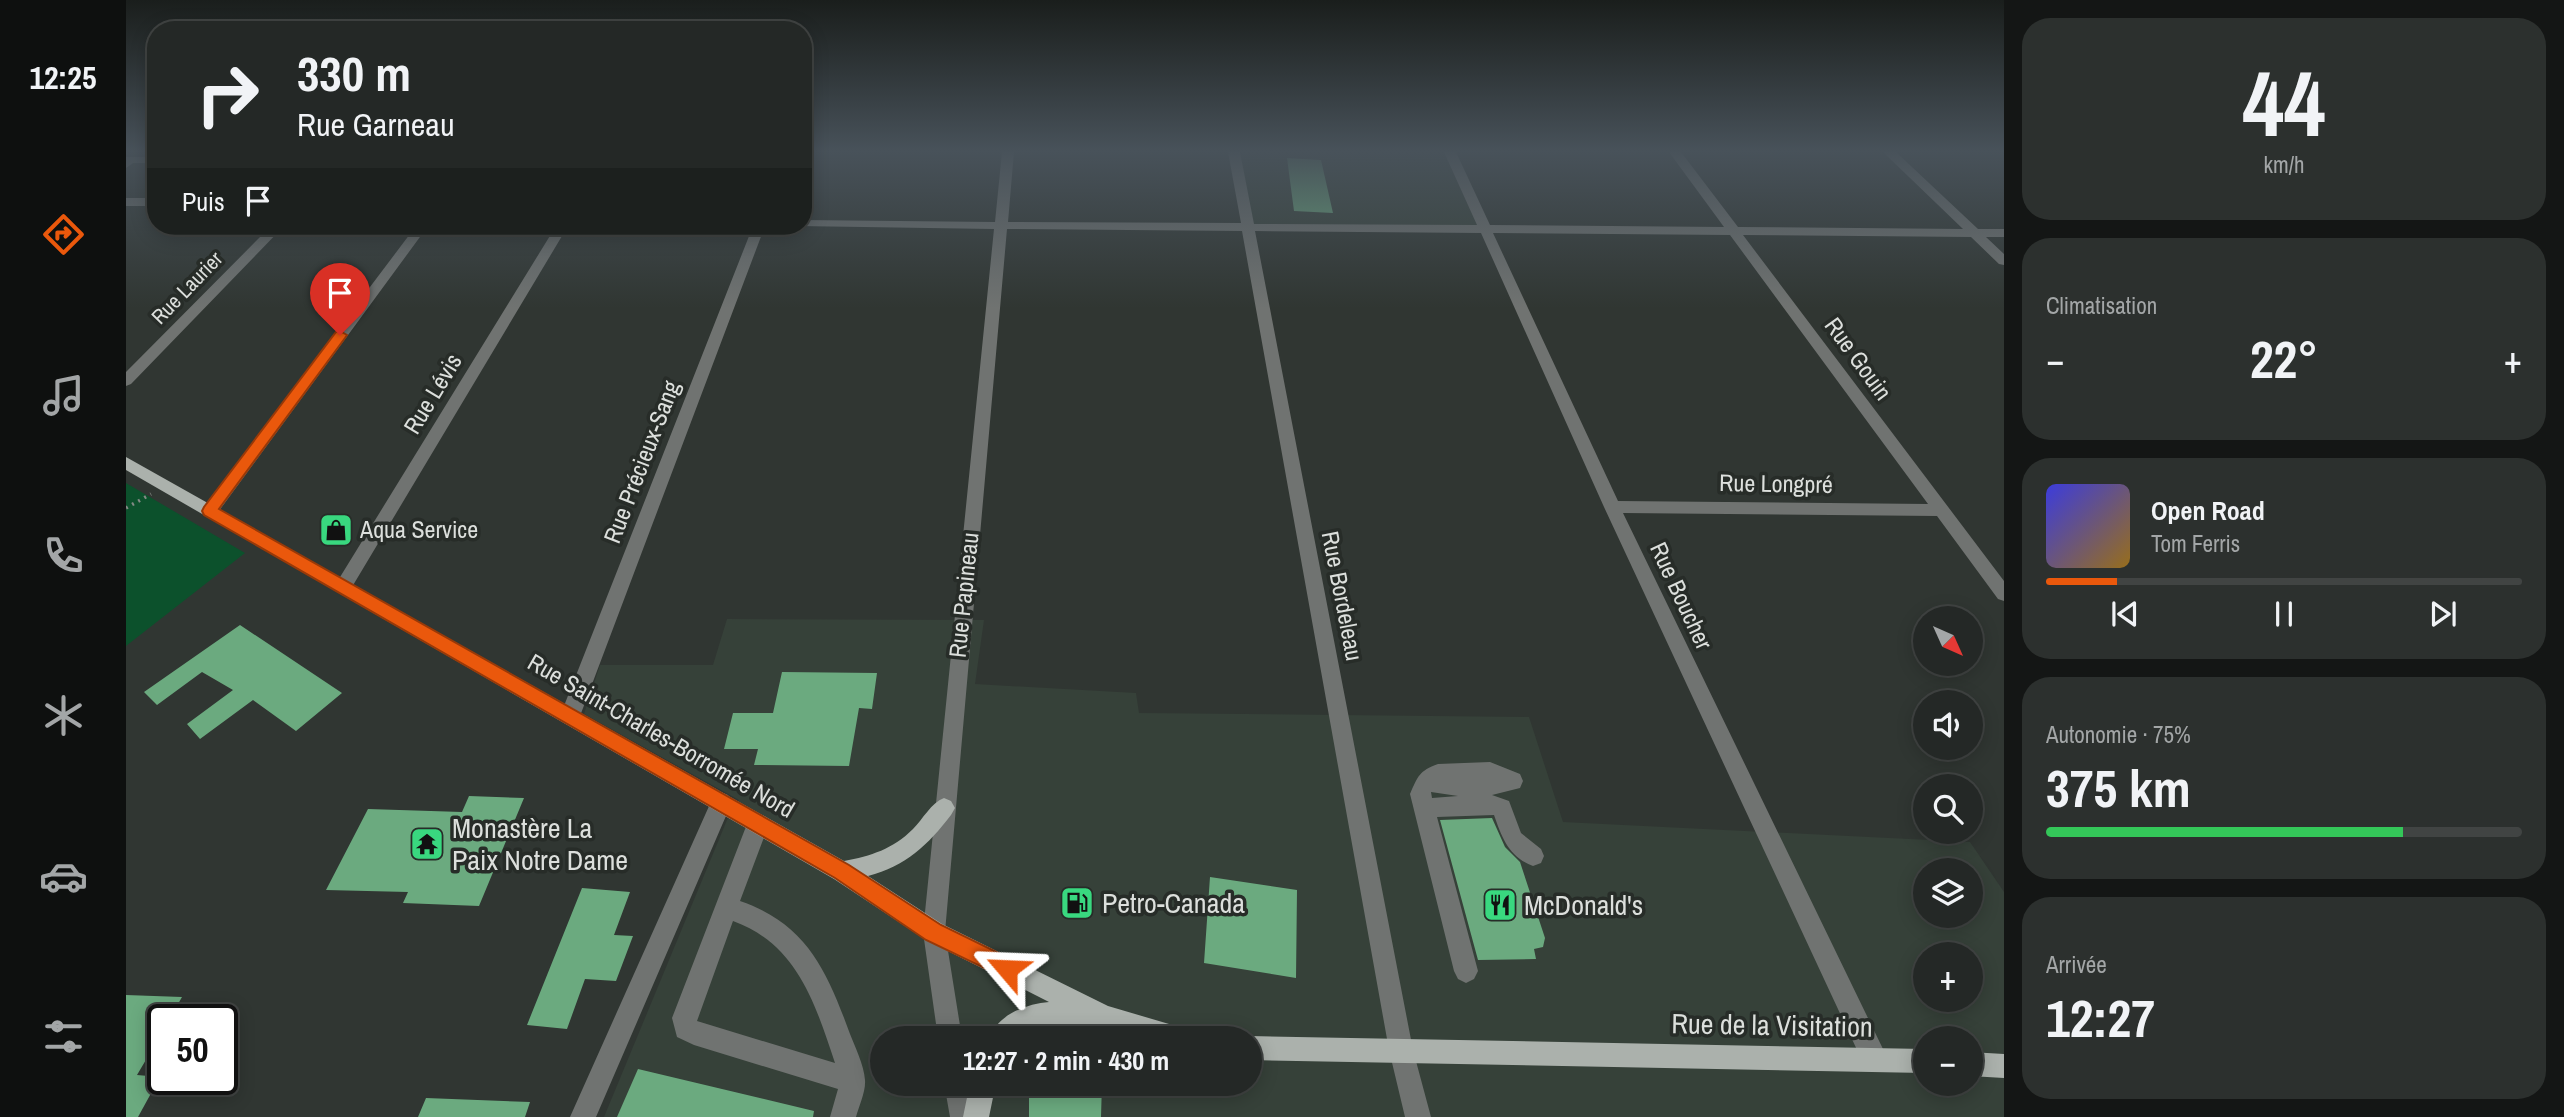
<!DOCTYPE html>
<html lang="fr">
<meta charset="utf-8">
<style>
:root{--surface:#242826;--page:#2c302e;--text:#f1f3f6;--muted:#a3a6a7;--line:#414443;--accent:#ea580c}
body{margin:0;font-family:"Archivo Narrow",sans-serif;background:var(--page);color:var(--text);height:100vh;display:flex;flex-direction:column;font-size:26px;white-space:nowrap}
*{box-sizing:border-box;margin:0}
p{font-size:23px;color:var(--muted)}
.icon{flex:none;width:38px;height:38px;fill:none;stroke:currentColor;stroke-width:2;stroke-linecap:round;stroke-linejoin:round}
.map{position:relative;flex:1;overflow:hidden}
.side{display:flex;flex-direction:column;gap:18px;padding:18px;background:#141615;width:560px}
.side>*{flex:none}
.top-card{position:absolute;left:21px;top:21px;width:665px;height:214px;border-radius:28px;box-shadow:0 4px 18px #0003,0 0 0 2px var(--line);background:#242826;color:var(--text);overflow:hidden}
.needle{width:46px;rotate:135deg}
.tools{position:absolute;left:1787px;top:606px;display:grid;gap:14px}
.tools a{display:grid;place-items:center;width:70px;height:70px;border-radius:50%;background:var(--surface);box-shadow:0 4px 18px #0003,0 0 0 2px var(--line);font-size:35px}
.speed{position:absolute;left:21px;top:1004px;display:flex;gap:14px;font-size:35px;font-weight:700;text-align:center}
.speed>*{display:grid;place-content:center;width:91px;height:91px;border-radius:50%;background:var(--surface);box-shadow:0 4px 18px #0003,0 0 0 2px var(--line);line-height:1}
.speed .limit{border:4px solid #111;border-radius:10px;background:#fff;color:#111}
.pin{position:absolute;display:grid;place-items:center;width:60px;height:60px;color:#fff;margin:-72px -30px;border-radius:50% 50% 50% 0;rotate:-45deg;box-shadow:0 0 7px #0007}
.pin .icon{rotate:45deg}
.me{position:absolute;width:77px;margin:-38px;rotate:296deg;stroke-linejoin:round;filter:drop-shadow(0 0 5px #0008)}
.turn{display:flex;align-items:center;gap:24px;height:147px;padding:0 35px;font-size:32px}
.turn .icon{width:91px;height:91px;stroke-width:2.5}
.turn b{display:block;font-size:49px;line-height:60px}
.then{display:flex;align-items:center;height:66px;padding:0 35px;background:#0003;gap:14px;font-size:26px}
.big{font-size:52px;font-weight:700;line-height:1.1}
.side .card{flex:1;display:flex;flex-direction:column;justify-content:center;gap:10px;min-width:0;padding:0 24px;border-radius:28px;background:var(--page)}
.side .dial{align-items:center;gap:0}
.dial b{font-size:91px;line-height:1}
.song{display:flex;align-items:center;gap:21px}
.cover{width:84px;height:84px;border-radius:10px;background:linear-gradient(135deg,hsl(240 70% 55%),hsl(40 70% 35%))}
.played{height:7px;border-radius:4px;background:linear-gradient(90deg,var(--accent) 15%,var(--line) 15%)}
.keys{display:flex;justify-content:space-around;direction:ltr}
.heat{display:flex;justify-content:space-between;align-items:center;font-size:38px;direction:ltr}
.charge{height:10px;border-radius:5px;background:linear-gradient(90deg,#34c759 75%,var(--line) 0)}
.trip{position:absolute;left:744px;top:1026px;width:392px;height:70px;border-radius:35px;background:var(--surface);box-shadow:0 4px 18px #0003,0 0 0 2px var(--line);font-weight:700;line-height:70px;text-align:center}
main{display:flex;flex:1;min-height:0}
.tabs{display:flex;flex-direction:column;width:126px;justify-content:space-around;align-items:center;background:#0e100f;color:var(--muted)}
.tabs .icon{width:49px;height:49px}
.tabs .on{color:var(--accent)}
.tabs b{font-size:32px;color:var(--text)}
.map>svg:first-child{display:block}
</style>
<main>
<nav class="tabs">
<b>12:25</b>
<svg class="icon on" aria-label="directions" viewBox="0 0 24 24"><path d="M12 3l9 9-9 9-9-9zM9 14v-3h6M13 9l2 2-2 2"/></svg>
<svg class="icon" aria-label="music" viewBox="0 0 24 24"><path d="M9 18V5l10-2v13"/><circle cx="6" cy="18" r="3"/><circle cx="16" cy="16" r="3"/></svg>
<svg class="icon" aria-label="phone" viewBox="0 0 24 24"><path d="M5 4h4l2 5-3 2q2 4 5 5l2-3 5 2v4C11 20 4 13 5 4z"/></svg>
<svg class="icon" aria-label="climate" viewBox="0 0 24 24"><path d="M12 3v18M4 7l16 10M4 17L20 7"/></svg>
<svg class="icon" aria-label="car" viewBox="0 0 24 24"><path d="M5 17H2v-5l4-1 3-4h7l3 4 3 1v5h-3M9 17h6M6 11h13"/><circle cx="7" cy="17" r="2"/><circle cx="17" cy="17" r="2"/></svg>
<svg class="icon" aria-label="filters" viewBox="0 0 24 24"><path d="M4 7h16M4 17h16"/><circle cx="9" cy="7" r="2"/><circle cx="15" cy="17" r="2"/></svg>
</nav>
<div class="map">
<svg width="1878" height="1117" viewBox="0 0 1878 1117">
<rect width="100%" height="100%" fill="#303632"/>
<!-- built -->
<path fill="#364139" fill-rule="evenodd" d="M1108,152H1324L1360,229L1122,227Z
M601,619L858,620L849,684L1010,693L1013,713L1403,717L1437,822L1844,842L1878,892V1117H478L601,820L613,800L458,714L474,665H587ZM1799,870H1844V915H1799ZM1799,954H1844V999H1799ZM756,1038H1124V1083H756ZM1799,1038H1844V1083H1799Z"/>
<!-- green -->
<path fill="#0c512c" d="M0,483L119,553L0,646Z"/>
<!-- building -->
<path fill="#6baa7f" d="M1161,158L1195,160L1207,213L1168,211Z
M114,625L216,693L170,731L127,700L74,739L61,724L107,690L76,672L31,705L18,692Z
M656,672L751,673L746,709L733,708L723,766L628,765L632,749H598L607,713H647Z
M343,796L398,798L353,906L277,903L282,892L200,890L242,809L336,812Z
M1366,818L1379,847L1394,862L1419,938L1417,947L1408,949L1410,959L1352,960L1314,820Z
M1084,877L1171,890L1170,978L1078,963Z
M456,888L504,892L488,935L507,936L490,981L459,979L441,1029L401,1025Z
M0,995L56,997L43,1020H37V1031L11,1075L34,1077L12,1117H0Z
M512,1069L688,1111L687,1117H491Z
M903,1083H976L975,1117H903Z
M300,1098L404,1102L399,1117H292Z"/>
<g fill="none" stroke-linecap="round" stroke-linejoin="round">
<!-- path -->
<path stroke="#858a86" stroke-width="3.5" stroke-dasharray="2 5" stroke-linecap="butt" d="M0,508L25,494"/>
<!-- minor -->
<path fill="#707371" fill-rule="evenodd" d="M876,152H888L882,222L1115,223L1102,152H1114L1128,224L1351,225L1318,152H1330L1364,225L1598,227L1543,152H1555L1612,227L1837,229L1757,152H1770L1852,229H1878V237H1860L1878,254V265L1873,264L1845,237L1617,235L1878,581V601L1872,599L1811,516L1497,513L1757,1049L1760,1058L1757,1067L1748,1070L1739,1067L1478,507L1355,233L1129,231L1287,1050L1305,1117H1279L1263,1050L1116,231L881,229L819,932L836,1038H812L797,932L868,229L672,226H677V220L869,222ZM1367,233L1604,235L1802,504L1492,501Z
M0,157H30V163H7L0,168Z
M0,198H30V206H0Z
M145,226H158L5,384L0,386V372Z
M290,226H302L90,515H78L76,511L78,507Z
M430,226H442L223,592H211L208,587L211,582Z
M627,226H639L454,716L451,722L444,724L437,722L434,716Z
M1364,762L1394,774L1397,781L1394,788L1366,795L1383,801L1395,833L1415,849L1418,856L1415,863L1407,866C1383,857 1376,838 1368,815L1311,817L1352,971L1348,979L1340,983L1332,979L1328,971L1284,794C1292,776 1293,771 1312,764ZM1305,792L1332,796L1306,798Z
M595,792L602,795L606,802L470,1117H444L588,795Z
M632,814L640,817L643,824L614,901C681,924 701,971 724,1034C729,1047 738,1065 739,1080C740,1091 733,1106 730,1117H704L712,1089L568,1045L551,1037L546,1018L621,824L624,817ZM607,921C671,944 689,1003 709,1063L571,1021Z
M818,1083H844L850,1117H824Z"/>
<!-- major -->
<path fill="#abb1ac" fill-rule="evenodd" d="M0,457L718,861C745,856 767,849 787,829C797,819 805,803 818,798L825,801L829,808L825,815C802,845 780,866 742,876L816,924L982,1006L1060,1029L1063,1038H1008L973,1027L930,1025L907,1028L893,1038H863C872,1015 899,1004 923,1002L800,940L708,879L0,470Z
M1124,1036L1799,1049V1073L1124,1060V1038H1119Z
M1844,1052L1878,1054V1078L1844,1076Z
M844,1083H870L863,1117H837Z"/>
</g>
<!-- sky -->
<linearGradient id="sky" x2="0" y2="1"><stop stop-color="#1a1e1c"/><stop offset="0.49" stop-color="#48525a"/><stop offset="1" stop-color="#48525a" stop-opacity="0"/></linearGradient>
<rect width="1878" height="308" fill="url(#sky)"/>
<!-- route -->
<path fill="#ea580c" stroke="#983908" stroke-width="2" d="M214,331L221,335L219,338L93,509L723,865L815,925L889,961L892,969L889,976L881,979L800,940L709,878L78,515L76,511L78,507L210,332Z"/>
<!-- icons -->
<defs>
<symbol id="shop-square" viewBox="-11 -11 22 22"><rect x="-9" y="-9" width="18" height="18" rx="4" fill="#39d87f" stroke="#272c28"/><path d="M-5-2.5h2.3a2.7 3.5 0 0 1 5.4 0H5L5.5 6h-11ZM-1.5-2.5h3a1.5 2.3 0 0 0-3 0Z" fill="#111"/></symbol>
<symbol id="temple-square" viewBox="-11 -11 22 22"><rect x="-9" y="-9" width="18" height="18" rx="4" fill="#39d87f" stroke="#272c28"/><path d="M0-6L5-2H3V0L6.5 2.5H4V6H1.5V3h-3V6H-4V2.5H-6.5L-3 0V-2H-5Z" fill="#111"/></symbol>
<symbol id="fuel-square" viewBox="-11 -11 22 22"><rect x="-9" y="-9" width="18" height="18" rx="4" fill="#39d87f" stroke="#272c28"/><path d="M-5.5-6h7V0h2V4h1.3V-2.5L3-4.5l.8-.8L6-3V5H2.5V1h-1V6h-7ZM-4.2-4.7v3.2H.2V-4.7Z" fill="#111"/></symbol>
<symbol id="restaurant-square" viewBox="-11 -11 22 22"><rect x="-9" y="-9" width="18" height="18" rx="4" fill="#39d87f" stroke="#272c28"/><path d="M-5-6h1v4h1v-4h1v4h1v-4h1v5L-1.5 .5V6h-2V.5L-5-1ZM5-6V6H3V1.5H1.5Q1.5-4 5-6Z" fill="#111"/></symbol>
</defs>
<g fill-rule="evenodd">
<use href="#shop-square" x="191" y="511" width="38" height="38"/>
<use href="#temple-square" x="282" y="825" width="38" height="38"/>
<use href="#fuel-square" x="932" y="884" width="38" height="38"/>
<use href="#restaurant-square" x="1355" y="886" width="38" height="38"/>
</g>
<g text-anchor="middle" stroke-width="7" stroke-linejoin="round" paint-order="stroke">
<!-- far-street labels -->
<g font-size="21" fill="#dcdfdc" stroke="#272c28">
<text transform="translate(61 288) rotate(-46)" y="7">Rue Laurier</text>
</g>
<!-- street labels -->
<g font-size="24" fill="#dcdfdc" stroke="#272c28">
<text transform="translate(1732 359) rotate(54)" y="8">Rue Gouin</text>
<text transform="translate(307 394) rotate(-59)" y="8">Rue Lévis</text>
<text transform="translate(516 462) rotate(-69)" y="8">Rue Précieux-Sang</text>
<text transform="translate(1650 484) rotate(1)" y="8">Rue Longpré</text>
<text transform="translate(838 595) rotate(-84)" y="8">Rue Papineau</text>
<text transform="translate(1216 596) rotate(79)" y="8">Rue Bordeleau</text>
<text transform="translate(1555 596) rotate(65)" y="8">Rue Boucher</text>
<text transform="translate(535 736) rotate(30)" y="8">Rue Saint-Charles-Borromée Nord</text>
</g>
<!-- poi labels -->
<g font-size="24" fill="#dcdfdc" stroke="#272c28" text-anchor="start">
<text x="234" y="538">Aqua Service</text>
</g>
<!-- near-poi labels -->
<g font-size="28" fill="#dcdfdc" stroke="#272c28" text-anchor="start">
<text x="326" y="838">Monastère La<tspan x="326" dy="32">Paix Notre Dame</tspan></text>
<text x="976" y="913">Petro-Canada</text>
<text x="1398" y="915">McDonald's</text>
</g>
<!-- near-street labels -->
<g font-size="28" fill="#dcdfdc" stroke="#272c28">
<text transform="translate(1646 1025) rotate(1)" y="10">Rue de la Visitation</text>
</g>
</g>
</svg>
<div class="tools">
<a><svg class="needle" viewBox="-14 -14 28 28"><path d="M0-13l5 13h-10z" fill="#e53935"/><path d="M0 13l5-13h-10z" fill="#a3a6a7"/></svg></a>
<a><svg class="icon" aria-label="sound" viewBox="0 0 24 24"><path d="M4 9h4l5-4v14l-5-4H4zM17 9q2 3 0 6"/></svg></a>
<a><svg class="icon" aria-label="search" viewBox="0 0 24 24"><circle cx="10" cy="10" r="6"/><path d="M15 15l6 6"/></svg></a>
<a><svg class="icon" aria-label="layers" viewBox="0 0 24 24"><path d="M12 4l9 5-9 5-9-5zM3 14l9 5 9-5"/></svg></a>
<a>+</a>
<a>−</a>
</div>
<div class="speed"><div class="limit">50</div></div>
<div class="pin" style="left:214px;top:335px;background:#d93025"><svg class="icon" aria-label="arrive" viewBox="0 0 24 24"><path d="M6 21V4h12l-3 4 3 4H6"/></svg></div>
<svg class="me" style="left:881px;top:969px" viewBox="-20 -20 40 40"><path d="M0-17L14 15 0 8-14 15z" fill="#ea580c" stroke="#fff" stroke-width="4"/></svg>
<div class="trip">12:27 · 2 min · 430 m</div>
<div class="top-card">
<div class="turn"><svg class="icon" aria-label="right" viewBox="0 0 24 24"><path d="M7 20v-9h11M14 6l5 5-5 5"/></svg><div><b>330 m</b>Rue Garneau</div></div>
<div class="then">Puis<svg class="icon" aria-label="arrive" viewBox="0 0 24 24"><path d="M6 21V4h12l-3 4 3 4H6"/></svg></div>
</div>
</div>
<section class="side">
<div class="card dial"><b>44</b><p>km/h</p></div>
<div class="card"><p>Climatisation</p>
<div class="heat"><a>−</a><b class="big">22°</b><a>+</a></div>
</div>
<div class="card">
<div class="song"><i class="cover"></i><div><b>Open Road</b><p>Tom Ferris</p></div></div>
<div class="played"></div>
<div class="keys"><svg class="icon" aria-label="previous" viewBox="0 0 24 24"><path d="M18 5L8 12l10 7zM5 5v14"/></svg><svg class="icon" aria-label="pause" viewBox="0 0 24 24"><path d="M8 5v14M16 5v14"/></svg><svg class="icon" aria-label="next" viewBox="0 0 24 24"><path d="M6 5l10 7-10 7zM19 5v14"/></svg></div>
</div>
<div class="card"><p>Autonomie · 75%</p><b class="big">375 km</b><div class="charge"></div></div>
<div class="card"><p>Arrivée</p><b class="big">12:27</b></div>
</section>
</main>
